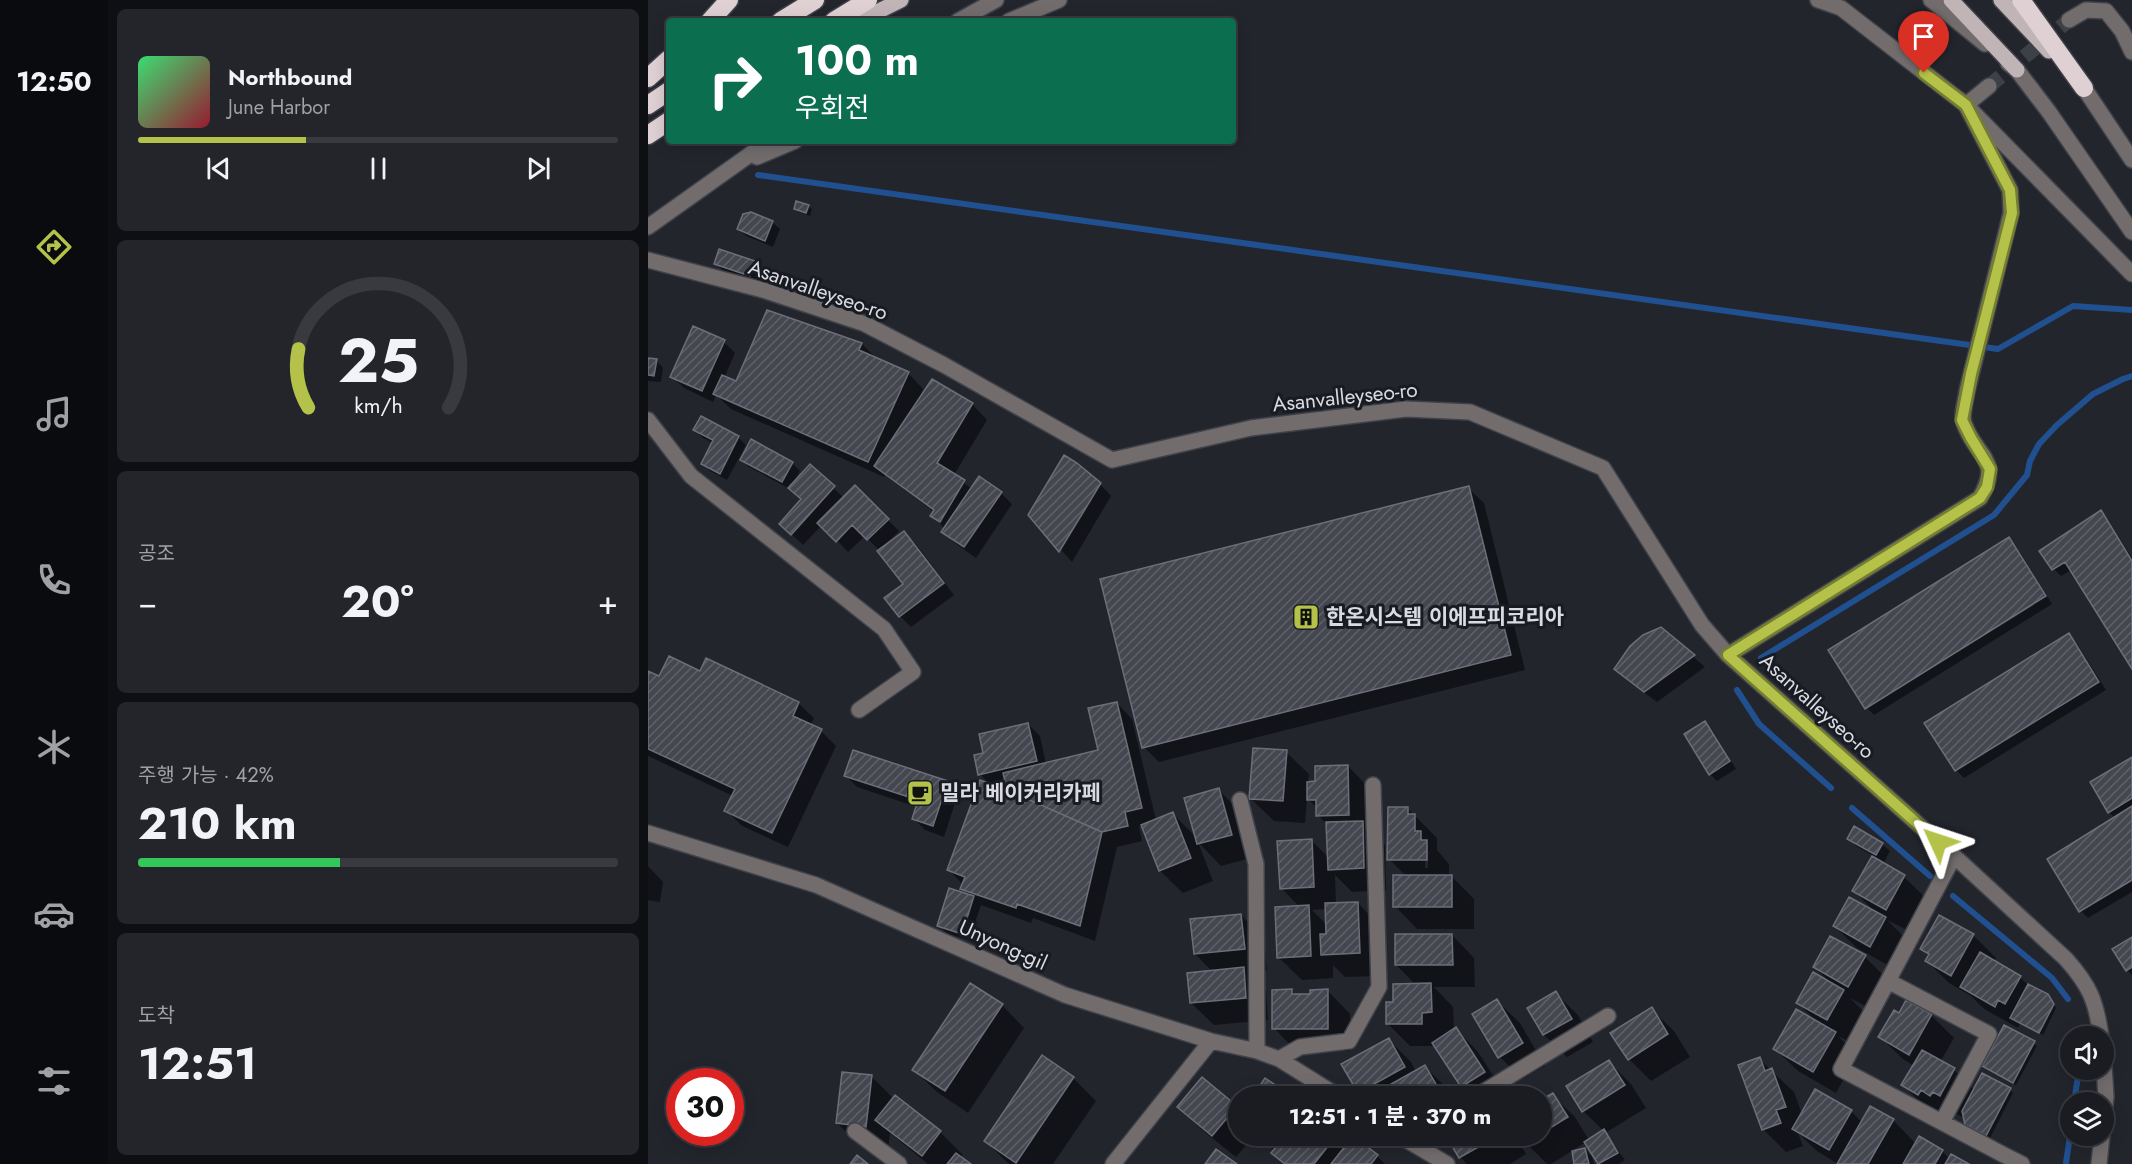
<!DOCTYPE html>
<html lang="ko">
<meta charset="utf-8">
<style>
:root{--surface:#1a1c22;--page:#23252a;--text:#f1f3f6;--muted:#9fa1a5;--line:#383a40;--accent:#b4c24a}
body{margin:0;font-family:Jost,"Noto Sans KR",sans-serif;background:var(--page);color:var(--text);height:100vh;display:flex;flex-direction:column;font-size:22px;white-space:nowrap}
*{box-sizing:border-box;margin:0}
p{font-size:20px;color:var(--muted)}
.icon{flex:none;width:33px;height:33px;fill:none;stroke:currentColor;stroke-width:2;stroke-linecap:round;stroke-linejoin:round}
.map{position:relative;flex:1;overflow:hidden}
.drawer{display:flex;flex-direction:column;gap:9px;padding:9px;background:#0e0f13;width:540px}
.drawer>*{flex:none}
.guide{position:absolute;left:18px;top:18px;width:570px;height:126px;border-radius:6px;box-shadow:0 3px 15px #0003,0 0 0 2px var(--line);background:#0b6e4f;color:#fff;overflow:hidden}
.controls{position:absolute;left:1412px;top:1026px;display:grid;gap:12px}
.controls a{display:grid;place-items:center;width:54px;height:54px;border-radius:50%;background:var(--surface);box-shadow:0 3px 15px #0003,0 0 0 2px var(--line);font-size:30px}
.speed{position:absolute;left:18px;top:1068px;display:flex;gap:12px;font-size:30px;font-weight:700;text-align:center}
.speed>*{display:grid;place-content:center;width:78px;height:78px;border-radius:50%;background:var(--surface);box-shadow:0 3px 15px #0003,0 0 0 2px var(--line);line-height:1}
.speed .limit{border:9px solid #d22;background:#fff;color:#111}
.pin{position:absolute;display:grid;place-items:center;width:51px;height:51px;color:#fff;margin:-62px -26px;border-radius:50% 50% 50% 0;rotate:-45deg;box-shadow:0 0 6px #0007}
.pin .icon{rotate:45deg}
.me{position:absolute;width:66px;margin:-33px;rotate:312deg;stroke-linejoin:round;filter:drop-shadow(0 0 4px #0008)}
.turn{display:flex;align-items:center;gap:21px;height:126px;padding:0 30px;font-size:27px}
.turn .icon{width:78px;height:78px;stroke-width:2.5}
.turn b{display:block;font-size:42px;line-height:51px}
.big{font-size:45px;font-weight:700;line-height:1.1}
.drawer .widget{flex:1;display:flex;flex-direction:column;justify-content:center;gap:9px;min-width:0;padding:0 21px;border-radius:9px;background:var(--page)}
.drawer .dial{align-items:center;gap:0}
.dial svg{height:156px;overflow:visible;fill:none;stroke:var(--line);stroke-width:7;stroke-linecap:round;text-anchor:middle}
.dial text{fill:var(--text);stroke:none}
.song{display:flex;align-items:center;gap:18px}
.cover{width:72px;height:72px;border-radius:9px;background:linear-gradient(135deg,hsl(140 70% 55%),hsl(350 70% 35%))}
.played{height:6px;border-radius:3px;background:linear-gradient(90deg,var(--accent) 35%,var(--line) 35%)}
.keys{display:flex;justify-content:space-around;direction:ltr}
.heat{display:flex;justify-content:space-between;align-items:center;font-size:33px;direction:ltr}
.charge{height:9px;border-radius:4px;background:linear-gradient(90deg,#34c759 42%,var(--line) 0)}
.trip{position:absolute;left:580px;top:1086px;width:324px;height:60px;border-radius:30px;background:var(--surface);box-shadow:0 3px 15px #0003,0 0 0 2px var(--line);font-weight:700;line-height:60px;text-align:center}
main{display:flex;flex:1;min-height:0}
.tabs{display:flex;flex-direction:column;width:108px;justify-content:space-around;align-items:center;background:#0a0b0e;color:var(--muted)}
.tabs .icon{width:42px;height:42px}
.tabs .selected{color:var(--accent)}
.tabs b{font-size:27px;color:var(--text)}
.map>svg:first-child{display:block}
</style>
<main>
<nav class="tabs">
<b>12:50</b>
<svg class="icon selected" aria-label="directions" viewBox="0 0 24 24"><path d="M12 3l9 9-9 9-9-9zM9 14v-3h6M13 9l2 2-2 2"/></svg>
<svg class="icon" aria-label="music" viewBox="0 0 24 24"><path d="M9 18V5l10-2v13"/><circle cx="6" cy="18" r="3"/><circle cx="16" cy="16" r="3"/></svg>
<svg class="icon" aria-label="phone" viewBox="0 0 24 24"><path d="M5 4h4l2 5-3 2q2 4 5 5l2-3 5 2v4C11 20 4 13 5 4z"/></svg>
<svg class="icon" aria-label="climate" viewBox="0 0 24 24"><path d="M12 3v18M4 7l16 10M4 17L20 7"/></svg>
<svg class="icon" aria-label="car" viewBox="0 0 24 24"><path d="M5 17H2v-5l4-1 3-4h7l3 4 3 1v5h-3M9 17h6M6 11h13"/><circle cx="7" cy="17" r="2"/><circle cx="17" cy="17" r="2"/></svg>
<svg class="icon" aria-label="filters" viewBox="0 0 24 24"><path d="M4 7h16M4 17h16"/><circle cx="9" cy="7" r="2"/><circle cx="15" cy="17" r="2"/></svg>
</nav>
<section class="drawer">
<div class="widget">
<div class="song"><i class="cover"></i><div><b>Northbound</b><p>June Harbor</p></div></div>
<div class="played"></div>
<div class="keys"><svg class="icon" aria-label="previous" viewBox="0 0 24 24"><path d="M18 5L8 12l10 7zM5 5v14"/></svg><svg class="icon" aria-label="pause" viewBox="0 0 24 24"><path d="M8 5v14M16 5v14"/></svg><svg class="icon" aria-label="next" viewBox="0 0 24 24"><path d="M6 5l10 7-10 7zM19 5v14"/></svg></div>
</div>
<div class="widget dial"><svg viewBox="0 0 100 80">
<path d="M14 69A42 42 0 1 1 86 69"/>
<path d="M14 69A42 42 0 0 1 9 39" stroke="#b4c24a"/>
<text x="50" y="56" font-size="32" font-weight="700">25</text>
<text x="50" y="72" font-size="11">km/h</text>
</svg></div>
<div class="widget"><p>공조</p>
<div class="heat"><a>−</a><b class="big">20°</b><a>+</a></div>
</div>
<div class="widget"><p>주행 가능 · 42%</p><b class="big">210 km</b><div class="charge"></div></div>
<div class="widget"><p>도착</p><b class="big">12:51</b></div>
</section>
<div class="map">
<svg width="1484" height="1164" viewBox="0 0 1484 1164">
<defs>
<pattern id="building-hatch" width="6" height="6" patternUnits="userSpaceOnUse" patternTransform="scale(1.5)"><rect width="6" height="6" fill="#454750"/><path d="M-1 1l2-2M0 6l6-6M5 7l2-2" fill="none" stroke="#5f6169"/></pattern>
</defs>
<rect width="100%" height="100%" fill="#23252d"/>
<!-- shadow -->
<path fill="#0007" fill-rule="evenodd" d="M160,206L164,209L162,216L151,212L147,209Z
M124,222L132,229L125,247L98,236L90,229Z
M106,262L114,270L109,282L75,271L68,263Z
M120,312L214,344L229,359L260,373L275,389L272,397L324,404L339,420L306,475L324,489L353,493L364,504L328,558L307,543L295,532L297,529L284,515L286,512L237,475L236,477L83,409L68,395L65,402L36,388L24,377L76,342L87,353L76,378L88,383Z
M0,359L8,360L15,368L13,382L0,381Z
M47,430L90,437L98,445L79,480L62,471L54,463L65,443L55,438Z
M94,460L144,463L152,471L145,483L162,466L196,498L207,487L251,531L236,546L238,547L256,533L268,544L306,595L263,627L252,616L257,585L232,551L217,536L200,552L174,525L155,545L133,524L154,500L142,489L101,467Z
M452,484L463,496L424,562L382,515Z
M820,488L836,503L877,670L511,762L496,747Z
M1453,512L1460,520L1484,558V666L1424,570L1413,576L1406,569Z
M1360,539L1368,546L1404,604L1226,715L1219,708L1182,651Z
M1013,629L1057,667L1009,702L980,681L968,669Z
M1421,635L1428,642L1458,690L1316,778L1308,770L1278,724Z
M0,673L12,678L150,703L166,718L162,726L173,731L188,746L140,847L94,826L78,810L85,796L0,756Z
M469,703L484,719L508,820L525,814L549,838L571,790L593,813L606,857L573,866L550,842L565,881L535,893L512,871L495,826L491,827L494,841L469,847L447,941L385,918L383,923L333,905L321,940L298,933L291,925L322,896L314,888L315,885L301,870L361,792L359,782L343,786L332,774L337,754L380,724L392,736L398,764L452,752Z
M1057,723L1064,730L1088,769L1069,781L1062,774Z
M638,752L661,774L660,783H669L700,766L722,789L723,832L737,845L738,890L704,892L687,875L688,904L710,903L732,926L734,976L697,977L685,965V978L654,980L631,958L652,907L633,888L664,841L681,858L680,826L670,815L669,808L659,798L657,823L626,821L603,799ZM679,909L680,926L664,910Z
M1484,759V892L1440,918L1433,911L1467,818L1461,812Z
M198,776L299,783L310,794L296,837L277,830L266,819L269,807L209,787Z
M760,809L789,838V850L801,864V876H803L826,899V929H769L747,906L758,876L741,859ZM778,842L780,845V868H777Z
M1207,828L1234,844L1242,851L1236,862L1208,846L1201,839Z
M1224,859L1256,877L1279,899L1261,931L1239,920L1260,941L1245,968L1209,948L1186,926L1227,912L1206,891Z
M0,866L15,882L12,902L0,900Z
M593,915L616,938L619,971L600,973L618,991L620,1020L566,1025L543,1003L565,972L547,954Z
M1292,917L1325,935L1348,958L1346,962L1372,977L1382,987L1403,999L1408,1008L1395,1035L1372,1024L1370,1028L1336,1009L1323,996L1301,983L1279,961L1281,956L1274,949Z
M804,935L826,958L827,987H786L805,1007L806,1030L808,1029L830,1052L858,1095L856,1096H824L814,1087L788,1046H762L740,1024L747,1003L768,985L748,965Z
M1484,938V975L1479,970Z
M1217,957L1239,979L1223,1009L1202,998L1218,1014L1202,1042L1190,1036L1209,1055L1188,1093L1150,1071L1127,1049L1169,1022L1150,1003L1182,983L1167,967Z
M644,991L649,996H664L680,991L702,1014V1051H648L626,1028Z
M907,993L930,1015L945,1042L919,1057L896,1035L881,1008Z
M849,1001L872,1023L897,1066L874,1079L852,1057Z
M354,1005L376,1028L320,1113L289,1092L266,1070Z
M1003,1009L1026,1031L1042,1057L1003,1081L981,1059Z
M1251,1015H1283L1306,1038L1292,1062L1306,1070L1326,1090H1362L1365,1093L1342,1138L1322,1128L1316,1114L1315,1117L1308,1114L1305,1118L1295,1112L1293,1116L1278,1108L1255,1085L1266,1066L1255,1059L1232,1037Z
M1356,1027L1389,1046L1368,1085L1335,1066Z
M741,1040L763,1062L768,1072L777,1067L800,1089L804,1096H715L711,1092Z
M394,1057L426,1079L448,1101L405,1164H361L337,1141Z
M1111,1059L1146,1092L1154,1114L1203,1111L1214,1122L1245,1120L1268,1144L1294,1151L1302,1159L1318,1164H1190L1169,1151L1150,1133L1155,1146L1138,1152L1115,1129Z
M961,1062L983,1084L998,1108L957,1133L977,1160L971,1164H952L938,1142L903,1164H899L878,1143L874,1136H894V1101L904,1095L927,1117L941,1140L956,1131L935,1111Z
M224,1077L246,1099L247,1097L292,1132L315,1155L312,1158L320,1164H280L242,1133L240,1149L212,1146L189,1123Z
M531,1107H588L591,1110V1136H606L588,1157L554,1130Z
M608,1136H697L703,1142L729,1156L737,1164H636L625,1153L627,1151Z
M762,1136H780L769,1142Z
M800,1136H867L878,1154L862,1164H819L812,1157Z
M937,1149L944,1157L946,1164H928Z"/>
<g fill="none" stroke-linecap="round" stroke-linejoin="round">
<!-- stream -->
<path stroke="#205090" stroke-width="6" d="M110,175L1350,349L1425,306L1484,310
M1113,658L1346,515L1379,475L1382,461L1391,444L1409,425L1445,394L1475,379L1484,376
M1089,690L1111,724L1183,788
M1204,808L1282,876
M1305,896L1404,978L1420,999
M1426,1102L1431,1070
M1418,1163L1422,1136"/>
</g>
<!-- building -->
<path fill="url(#building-hatch)" stroke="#6c6f79" stroke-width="1.5" d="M148,201L161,205L158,213L146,209Z
M103,212L125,221L117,241L89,229L95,214Z
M71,249L107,261L102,276L66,264Z
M119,310L214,343L211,350L261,372L220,462L65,394L74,375L88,381Z
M45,326L77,340L54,391L22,377Z
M0,358L9,359L6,376L0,375Z
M284,379L325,403L289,463L317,480L292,522L282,516L286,510L226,466Z
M53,416L91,436L72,474L53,464L65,440L45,430Z
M103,439L145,462L134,482L92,460Z
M416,455L429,463L453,483L411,552L380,515Z
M162,464L187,486L143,535L131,524L153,499L140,488Z
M331,476L354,492L316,547L293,532Z
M207,485L241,519L219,540L204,525L188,542L169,523Z
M821,486L863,655L494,748L452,579Z
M1453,510L1484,561V669L1417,562L1404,570L1391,551Z
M256,531L296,583L251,617L236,598L255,584L229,551Z
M1361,537L1398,596L1217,709L1180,650Z
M1013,627L1047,655L996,692L966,669L982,646L995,635Z
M1421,633L1451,682L1307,771L1276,723Z
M21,656L52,671L58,658L151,702L145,716L174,729L124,833L76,811L87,789L0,749V671L11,676Z
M469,702L494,808L477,812L480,826L454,832L359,790L355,773L450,750L440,708Z
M1057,721L1082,761L1061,775L1036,734Z
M380,723L389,761L330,775L326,755L335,753L331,734Z
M605,748L639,750L635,801L601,799Z
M205,750L300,781L285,826L264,819L270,800L196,776Z
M1484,757V798L1460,813L1442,782Z
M700,765L701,815L668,816V800H659V782L667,781V766Z
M332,780L359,790L454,832L432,926L369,904L368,908L312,889L317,877L299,870Z
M571,788L584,835L549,844L536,798Z
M1484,806V880L1431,912L1399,859Z
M740,807H760V814H767V831H773V840H779V860H739Z
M525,812L543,858L511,871L493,825Z
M715,821L716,868L680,870L678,822Z
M1206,826L1235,843L1228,855L1199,839Z
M664,839L666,887L632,889L629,841Z
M1224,856L1257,875L1238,910L1204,891Z
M745,875H804V907H745Z
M301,888L326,896L314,934L289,926Z
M1201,897L1238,917L1222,947L1185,926Z
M710,902L712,953L673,955L672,934H678L677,903Z
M661,905L663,956L629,958L627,907Z
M593,914L597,949L546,954L542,919Z
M1291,915L1326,934L1303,976L1277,961L1281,954L1272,949Z
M747,934H804L805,965H747Z
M1182,936L1218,955L1200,987L1165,967Z
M1484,937V967L1478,971L1464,949Z
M1332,952L1373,976L1357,1004L1350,1000L1347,1007L1312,987Z
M596,967L598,998L542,1003L539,973Z
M1165,972L1196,990L1179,1020L1148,1003Z
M322,983L355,1004L297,1091L264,1070Z
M783,983L784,1012L774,1013V1024H738V1002H745V984Z
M1380,984L1400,994L1406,1004L1391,1033L1362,1018Z
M644,989V994H662V990L680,989V1029H624V990Z
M908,991L924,1019L895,1035L879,1008Z
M849,999L875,1043L850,1058L824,1014Z
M1258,1000L1284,1014L1261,1055L1230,1037L1246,1010L1251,1013Z
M1004,1007L1020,1034L980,1060L962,1033Z
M1148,1009L1188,1032L1165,1072L1125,1049Z
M1356,1025L1387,1041L1365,1083L1334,1066Z
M808,1027L837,1072L813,1087L784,1043Z
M741,1038L757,1067L710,1093L693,1064Z
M1274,1050L1307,1068L1292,1096L1285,1092L1282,1096L1273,1090L1270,1095L1253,1085Z
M394,1055L426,1077L368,1163L336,1141Z
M1112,1057L1117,1071L1124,1068L1138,1107L1128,1110L1133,1123L1114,1130L1090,1065Z
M961,1060L977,1085L934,1112L918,1086Z
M777,1065L793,1093L786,1096H732L729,1092Z
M194,1072L224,1075L218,1127L188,1123Z
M1334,1073L1363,1088L1338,1136L1317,1125L1314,1111Z
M554,1077L589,1106L564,1136L529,1107Z
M617,1078L644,1096H605Z
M1167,1089L1204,1110L1181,1150L1144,1129Z
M905,1093L920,1117L894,1133V1099Z
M247,1095L293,1131L274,1156L227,1120Z
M1222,1106L1246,1119L1220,1164H1189Z
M956,1129L970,1153L950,1164L936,1142Z
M637,1136H688L666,1164H637L623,1153Z
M705,1136L730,1155L723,1164H683Z
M798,1136H850L811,1158Z
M872,1136H890L877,1144Z
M1271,1136L1295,1150L1287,1164H1255Z
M937,1148L941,1164H926L924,1151Z
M568,1149L589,1164H557Z
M308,1153L323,1164H299Z
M1303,1154L1321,1164H1297Z
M209,1155L220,1164H202Z"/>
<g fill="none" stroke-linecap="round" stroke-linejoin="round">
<!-- minor-tunnel -->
<path stroke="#3e4048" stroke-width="15" stroke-dasharray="15 8" stroke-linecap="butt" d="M1341,86L1421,20"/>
<defs>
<path id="minor" d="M1283,0L1337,44
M1421,20L1438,10L1458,11L1474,31L1484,52
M310,21L348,0
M361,21L411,0
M1360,63L1369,70L1401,112L1484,232
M1341,86L1318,105L1484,274
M1436,88L1484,160
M109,157L147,141
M0,227L121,141
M0,260L115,290L217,324L296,365L464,460L603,428L758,409L822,412L955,468L1054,625L1080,655L1306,856L1418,959C1442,986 1448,1001 1453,1036
M0,420L43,476L236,629L265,672L211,710
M1080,655L1332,498C1355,458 1327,457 1316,423C1313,414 1318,400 1319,391L1363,213L1362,190L1318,105L1193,8L1170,0
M592,800L608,864L609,1051
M0,833L168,885L417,995L563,1041L609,1051L631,1059L690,1096
M1240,981L1306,856
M631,1059L652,1047L701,1041L731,987L725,785
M829,1096L960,1016
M1294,1122L1341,1034L1240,981L1193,1069L1356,1155L1374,1164
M207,1131L251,1164
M752,1136L799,1164
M465,1164L563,1041
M1451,1164L1458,1097L1455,1049"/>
<path id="major" d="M1303,0L1369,70
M1353,0L1401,51
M211,21L253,0"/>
<path id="highway" d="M1373,0L1436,88
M62,21L81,0
M133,21L167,0
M186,21L220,0
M0,78L21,59
M0,105L21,91
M0,135L21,121"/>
</defs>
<!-- minor casing -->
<use href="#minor" stroke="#40424a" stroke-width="18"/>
<!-- major casing -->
<use href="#major" stroke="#40424a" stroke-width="18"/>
<!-- highway casing -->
<use href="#highway" stroke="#40424a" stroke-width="21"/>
<!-- minor -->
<use href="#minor" stroke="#726c6d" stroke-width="15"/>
<!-- major -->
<use href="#major" stroke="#c0b4b6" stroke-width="15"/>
<!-- highway -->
<use href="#highway" stroke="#dfd0d3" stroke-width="18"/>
</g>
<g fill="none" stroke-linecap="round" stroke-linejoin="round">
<defs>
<path id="route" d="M1276,73L1318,105L1362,190L1364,213L1323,374L1314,420L1323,438L1342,469L1339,487L1332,498L1080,655L1290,842"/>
</defs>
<!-- route casing -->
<use href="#route" stroke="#757e30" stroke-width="15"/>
<!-- route -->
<use href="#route" stroke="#b4c24a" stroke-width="10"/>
</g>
<!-- icons -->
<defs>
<symbol id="building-square" viewBox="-11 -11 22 22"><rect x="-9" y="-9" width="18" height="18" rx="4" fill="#b4c24a" stroke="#191b23"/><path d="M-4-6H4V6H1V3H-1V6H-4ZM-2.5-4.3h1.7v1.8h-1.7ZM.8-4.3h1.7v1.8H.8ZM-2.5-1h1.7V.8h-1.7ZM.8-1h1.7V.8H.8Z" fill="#111"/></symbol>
<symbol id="cafe-square" viewBox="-11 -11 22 22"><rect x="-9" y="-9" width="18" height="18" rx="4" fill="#b4c24a" stroke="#191b23"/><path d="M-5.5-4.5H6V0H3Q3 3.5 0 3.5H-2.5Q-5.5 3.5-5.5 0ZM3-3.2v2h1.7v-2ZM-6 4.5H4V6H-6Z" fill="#111"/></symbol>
</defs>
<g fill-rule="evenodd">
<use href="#building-square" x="643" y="602" width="30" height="30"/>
<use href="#cafe-square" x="257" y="778" width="30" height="30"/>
</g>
<g text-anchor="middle" stroke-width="6" stroke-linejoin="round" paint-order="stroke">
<!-- street labels -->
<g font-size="21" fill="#dadbe1" stroke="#191b23">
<text transform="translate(170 290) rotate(19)" y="7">Asanvalleyseo-ro</text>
<text transform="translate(697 397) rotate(-6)" y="7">Asanvalleyseo-ro</text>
<text transform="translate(1169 706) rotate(42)" y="7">Asanvalleyseo-ro</text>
<text transform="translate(355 945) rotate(24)" y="7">Unyong-gil</text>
</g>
<!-- poi labels -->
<g font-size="21" font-weight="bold" fill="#dadbe1" stroke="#191b23" text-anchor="start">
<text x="678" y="624">한온시스템 이에프피코리아</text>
<text x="292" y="800">밀라 베이커리카페</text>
</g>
</g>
</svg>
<div class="controls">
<a><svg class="icon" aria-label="sound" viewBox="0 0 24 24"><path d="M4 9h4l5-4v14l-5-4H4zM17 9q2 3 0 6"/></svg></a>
<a><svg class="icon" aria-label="layers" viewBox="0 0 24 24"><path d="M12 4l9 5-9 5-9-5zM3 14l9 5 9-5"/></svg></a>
</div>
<div class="speed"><div class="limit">30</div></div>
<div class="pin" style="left:1276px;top:73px;background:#d93025"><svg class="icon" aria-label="arrive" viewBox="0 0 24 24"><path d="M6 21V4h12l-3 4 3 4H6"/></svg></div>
<svg class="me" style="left:1290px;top:842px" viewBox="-20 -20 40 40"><path d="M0-17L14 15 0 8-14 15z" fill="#b4c24a" stroke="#fff" stroke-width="4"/></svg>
<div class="trip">12:51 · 1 분 · 370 m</div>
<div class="guide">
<div class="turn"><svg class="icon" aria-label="right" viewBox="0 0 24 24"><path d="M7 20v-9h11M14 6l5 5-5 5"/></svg><div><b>100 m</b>우회전</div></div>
</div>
</div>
</main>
